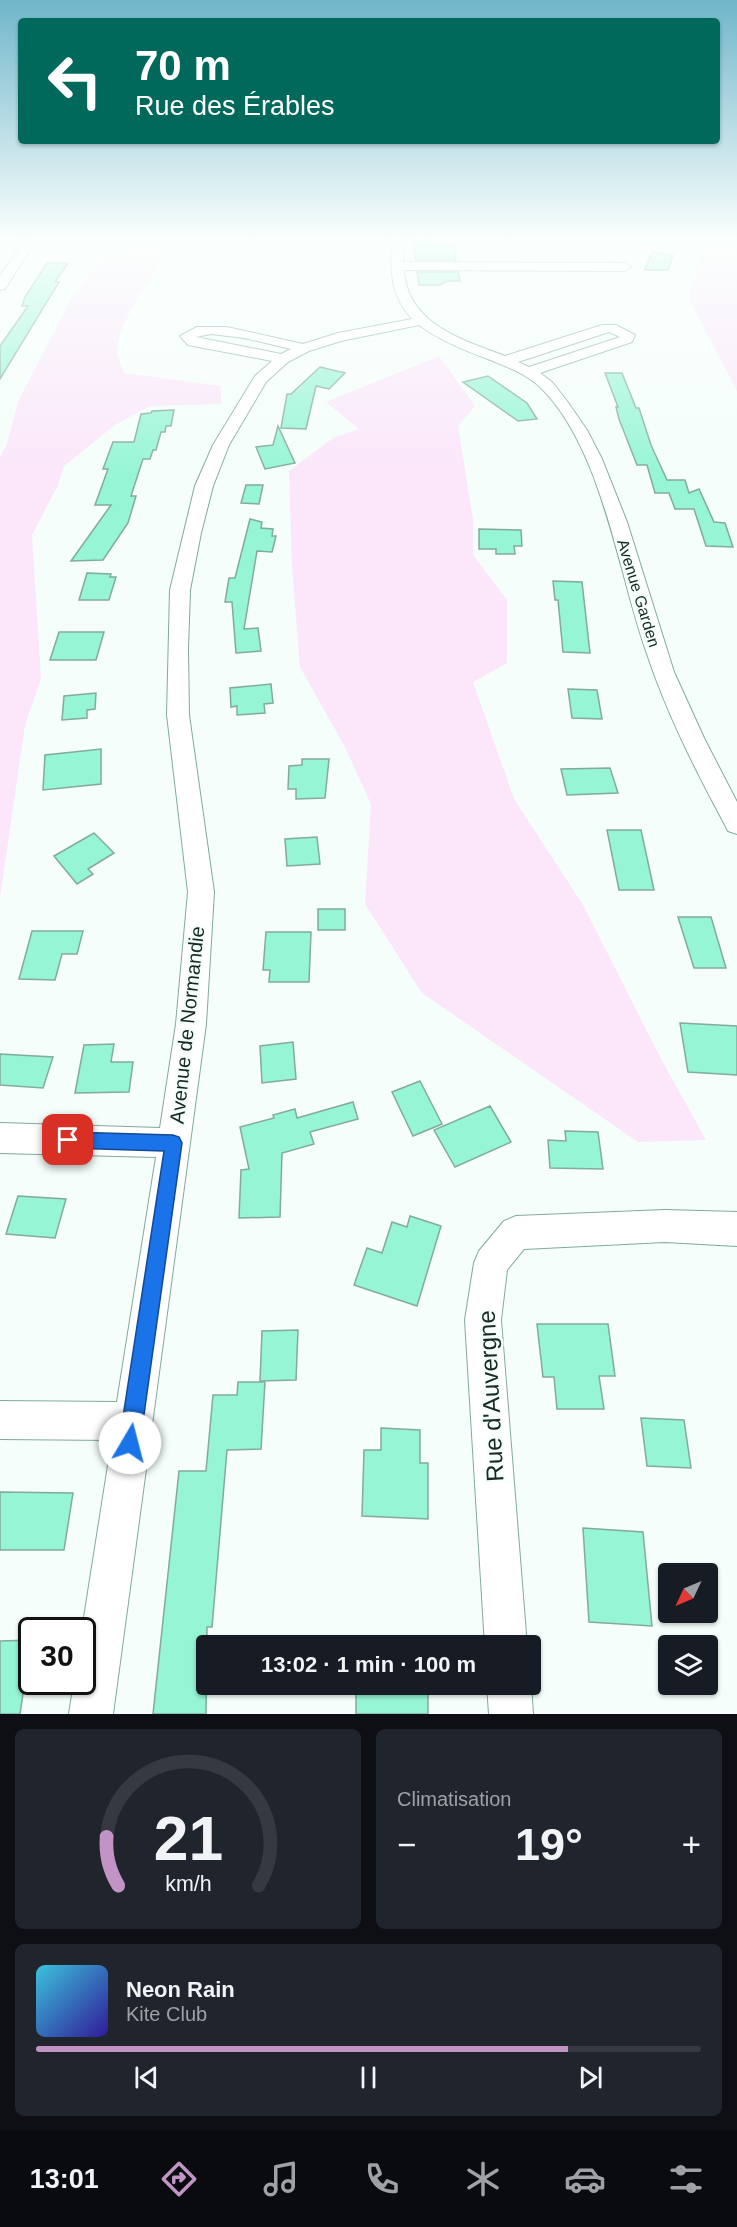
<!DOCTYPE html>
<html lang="fr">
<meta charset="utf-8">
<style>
:root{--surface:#171b24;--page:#20242c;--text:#f1f3f6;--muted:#9ea1a6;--line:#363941;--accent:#c194c5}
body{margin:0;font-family:Helvetica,sans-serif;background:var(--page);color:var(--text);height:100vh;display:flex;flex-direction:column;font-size:22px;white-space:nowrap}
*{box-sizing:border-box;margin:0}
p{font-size:20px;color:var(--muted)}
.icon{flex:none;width:33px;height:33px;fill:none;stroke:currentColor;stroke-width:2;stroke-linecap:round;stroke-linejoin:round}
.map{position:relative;height:1714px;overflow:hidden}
.sheet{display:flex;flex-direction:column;gap:15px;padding:15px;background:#0d0f14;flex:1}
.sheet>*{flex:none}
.top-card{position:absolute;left:18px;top:18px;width:702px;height:126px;border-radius:6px;box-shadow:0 2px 4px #0004;background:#00695c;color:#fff;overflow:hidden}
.needle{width:39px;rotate:226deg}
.tools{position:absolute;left:658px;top:1563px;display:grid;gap:12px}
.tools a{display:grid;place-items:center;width:60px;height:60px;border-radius:6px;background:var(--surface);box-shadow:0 2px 4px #0004;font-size:30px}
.speed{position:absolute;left:18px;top:1617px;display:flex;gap:12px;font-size:30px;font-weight:700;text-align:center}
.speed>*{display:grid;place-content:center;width:78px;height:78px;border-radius:50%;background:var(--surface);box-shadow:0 2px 4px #0004;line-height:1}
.speed .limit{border:3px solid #111;border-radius:9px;background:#fff;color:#111}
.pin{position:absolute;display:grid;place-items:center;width:51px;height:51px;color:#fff;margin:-26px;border-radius:12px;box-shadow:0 3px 9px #0006}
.me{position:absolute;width:66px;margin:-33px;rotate:8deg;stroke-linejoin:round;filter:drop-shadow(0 0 4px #0008)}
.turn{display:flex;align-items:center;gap:21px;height:126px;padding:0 18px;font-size:27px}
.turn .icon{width:78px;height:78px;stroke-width:2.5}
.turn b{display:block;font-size:42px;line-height:51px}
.big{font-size:45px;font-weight:600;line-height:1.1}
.sheet .card{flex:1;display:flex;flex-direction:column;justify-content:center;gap:9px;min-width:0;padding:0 21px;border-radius:9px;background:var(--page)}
.sheet .dial{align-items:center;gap:0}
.dial svg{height:156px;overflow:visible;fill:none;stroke:var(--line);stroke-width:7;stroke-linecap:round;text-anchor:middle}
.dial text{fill:var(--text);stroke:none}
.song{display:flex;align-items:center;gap:18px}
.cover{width:72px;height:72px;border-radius:9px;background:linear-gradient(135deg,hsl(190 70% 55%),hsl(250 70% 35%))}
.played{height:6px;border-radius:3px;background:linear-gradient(90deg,var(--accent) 80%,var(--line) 80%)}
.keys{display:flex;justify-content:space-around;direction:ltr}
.heat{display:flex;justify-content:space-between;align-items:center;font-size:33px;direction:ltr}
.sheet .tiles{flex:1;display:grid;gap:15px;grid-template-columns:1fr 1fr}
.card:last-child{grid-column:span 2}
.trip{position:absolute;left:196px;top:1635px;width:345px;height:60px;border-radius:6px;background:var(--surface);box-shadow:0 2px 4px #0004;font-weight:600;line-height:60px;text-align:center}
.tab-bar{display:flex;height:96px;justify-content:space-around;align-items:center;background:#090b0e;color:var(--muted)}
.tab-bar .icon{width:42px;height:42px}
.tab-bar .on{color:var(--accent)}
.tab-bar b{font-size:27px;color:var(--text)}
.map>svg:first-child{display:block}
</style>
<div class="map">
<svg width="737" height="1714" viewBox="0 0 737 1714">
<rect width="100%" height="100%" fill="#f5fefa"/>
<!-- green -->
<path fill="#fbe6fa" d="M149,237H272L273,252L168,251C155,271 116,327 117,350C117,357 122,366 124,373L221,386V404L150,406L115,425L64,466L58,485L32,535L41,679L25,725L0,898V457L7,444L18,402L71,299L103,256L148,244Z
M586,237H737V391L689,299L702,251L598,252Z
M439,356L475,406L458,426L473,520V555L507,600V663L473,682L514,799L583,905L660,1057L706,1140L638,1142L422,993L365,904L371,804L345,747L300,667L292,566L289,471L333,438L359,429L326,402Z"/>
<!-- building -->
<path fill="#96f5d4" stroke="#82ab9c" stroke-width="1.5" d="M413,237H431L433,244H453L456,260H416Z
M652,252L673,255L668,270H645Z
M47,263H68L55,282H59L0,379V346L28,306H22L25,297Z
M417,272H458L460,281H447L440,285H419Z
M320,367L345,373L329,389L316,386L306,429L281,428L287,394H291Z
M605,373H622L636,408H639L651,445L667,480H685L689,493L699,489L714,522L725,523L733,547L706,546L694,509H675L669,493H655L647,465H637L619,419L616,407H618Z
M488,376L527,403L537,419L518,421L463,382Z
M174,410L171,426H166L165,432H161L156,450H153L150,459H143L131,496H136L128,523L103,560L71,561L111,505H95L108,469H103L113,442H134L141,414L151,413L152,411Z
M278,426L295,463L265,469L256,447L273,445Z
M246,485H263L259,504L241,503Z
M250,519L262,522L261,528L273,529L272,536H276L272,552L257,551L244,629L258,628L261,651L236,653L232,602H225L229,578H235Z
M479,529L521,530L522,546H514L515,554H496V549H479Z
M87,573L111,574L110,577H116L109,600H79Z
M553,581L582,582L590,653L563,652L558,600H555Z
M59,632H104L96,660H50Z
M271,684L273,703L264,704L265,713L237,715V706L231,707L230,688Z
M568,689L597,690L602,719L572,718Z
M96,693L95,709L87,710V718L62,720L64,696Z
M101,749V784L43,790L45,755Z
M302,759H329L325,798L296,799V789H288L289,766L302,765Z
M610,768L618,793L567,795L561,769Z
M607,830H641L654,890H619Z
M94,833L114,853L88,869L93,874L77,884L54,856Z
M317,837L320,864L287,866L285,839Z
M318,909H345V930H318Z
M678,917H711L726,968H694Z
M32,931H83L77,954H62L55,980L19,979Z
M266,932H311L309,982H269L270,970H263Z
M680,1023L737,1026V1075L688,1072Z
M293,1042L296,1079L262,1083L260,1046Z
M114,1044L111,1062H133L129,1092L75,1093L84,1045Z
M0,1054L53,1057L43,1088L0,1085Z
M420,1081L442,1124L413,1136L392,1092Z
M353,1102L358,1119L310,1132L314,1144L282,1153L280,1217L239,1218L241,1170L249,1169L240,1127L274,1118L273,1115L295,1109L297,1118Z
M490,1106L511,1142L455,1167L434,1130Z
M565,1131L598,1132L603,1169L550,1168L548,1140L566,1141Z
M18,1196L66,1199L55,1238L6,1234Z
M410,1216L441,1226L417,1306L354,1285L367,1248L382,1253L392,1222L407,1227Z
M537,1324H608L615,1376H599L604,1409H557L554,1377H543Z
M298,1330L296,1380L260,1381L262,1331Z
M238,1382H265L261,1449L227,1450L212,1627H207L206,1714H153L179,1471H206L213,1395H237Z
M641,1418L684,1420L691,1468L647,1466Z
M381,1428L420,1430V1463H428V1519L362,1516L364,1450H381Z
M0,1492L73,1493L64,1550H0Z
M583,1528L643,1532L652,1626L589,1622Z
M31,1640L20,1714H0V1641Z
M356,1684H428V1714H356Z"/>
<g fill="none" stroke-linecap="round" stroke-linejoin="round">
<defs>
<path id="minor" d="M26,237H38L5,289L0,290V276Z
M391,237H403V262L625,263L631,267L625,271L404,270C407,324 463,340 505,356L602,325H616L635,335L632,342L540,373L552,382L567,401L587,430L602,459L627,522L674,672L704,738L737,802V834L728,831L725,825C695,769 666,712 646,651C618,572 602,447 540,387C524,372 500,364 480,356C458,348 438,339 419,325L341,341L309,351L288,362L266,382L229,445L213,486L201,533L190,590L188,649L189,715L214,892L206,1024L113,1714H69L74,1682H82V1630L112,1440L0,1439V1401L117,1402L156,1157L0,1153V1123L160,1128L176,1024L188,892L167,715L170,590L195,486L213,445L255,376L272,361L188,345L180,336L197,327H227L303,344L338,333L412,319C388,292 392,271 391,237ZM609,332L620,337L529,367L518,362ZM211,334L244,338L291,349L281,354L196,337Z
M665,1210L737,1212V1246L665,1242L524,1249L507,1270L501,1320L527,1646H485L465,1320L474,1263L479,1251L504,1221L516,1216Z
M487,1684H531L533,1714H489Z"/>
</defs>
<!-- minor casing -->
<use href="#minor" stroke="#82aa9b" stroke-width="2"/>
<!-- minor -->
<use href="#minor" fill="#fff" fill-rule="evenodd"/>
</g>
<!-- sky -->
<linearGradient id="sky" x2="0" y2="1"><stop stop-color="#70b6ca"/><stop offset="0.5" stop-color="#fafffd"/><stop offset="1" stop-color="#fafffd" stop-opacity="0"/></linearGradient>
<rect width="737" height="476" fill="url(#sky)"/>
<!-- route -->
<path fill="#1a73e8" stroke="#114b97" stroke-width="1.5" d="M68,1132L173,1135L179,1137L182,1143L140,1443L137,1450L130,1453L122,1450L119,1443L164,1151L68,1148L62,1145L59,1140L62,1134Z"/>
<g text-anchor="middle" stroke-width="5" stroke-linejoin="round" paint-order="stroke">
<!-- far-street labels -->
<g font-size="16" fill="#182923" stroke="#f5fefa">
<text transform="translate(639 593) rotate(73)" y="6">Avenue Garden</text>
</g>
<!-- street labels -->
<g font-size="20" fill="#182923" stroke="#f5fefa">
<text transform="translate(187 1025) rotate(-84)" y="7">Avenue de Normandie</text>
</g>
<!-- near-street labels -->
<g font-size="24" fill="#182923" stroke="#f5fefa">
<text transform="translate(491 1396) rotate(-93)" y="8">Rue d'Auvergne</text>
</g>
</g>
</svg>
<div class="tools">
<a><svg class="needle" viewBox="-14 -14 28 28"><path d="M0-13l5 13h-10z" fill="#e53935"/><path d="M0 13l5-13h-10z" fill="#9ea1a6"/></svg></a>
<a><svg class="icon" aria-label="layers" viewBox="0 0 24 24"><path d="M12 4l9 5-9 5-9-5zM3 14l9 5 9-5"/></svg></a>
</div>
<div class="speed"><div class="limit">30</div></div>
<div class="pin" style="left:68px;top:1140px;background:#d93025"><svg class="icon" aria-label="arrive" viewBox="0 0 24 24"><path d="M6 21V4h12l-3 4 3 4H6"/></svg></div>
<svg class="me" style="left:130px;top:1443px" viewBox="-20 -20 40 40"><circle r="19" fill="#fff"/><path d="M0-13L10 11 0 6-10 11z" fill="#1a73e8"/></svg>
<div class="trip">13:02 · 1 min · 100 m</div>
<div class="top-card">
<div class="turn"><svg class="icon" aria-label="left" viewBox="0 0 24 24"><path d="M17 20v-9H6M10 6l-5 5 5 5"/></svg><div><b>70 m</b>Rue des Érables</div></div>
</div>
</div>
<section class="sheet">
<div class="tiles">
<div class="card dial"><svg viewBox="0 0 100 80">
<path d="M14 69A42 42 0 1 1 86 69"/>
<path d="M14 69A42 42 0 0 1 8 44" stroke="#c194c5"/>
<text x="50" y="56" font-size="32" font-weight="700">21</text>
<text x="50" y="72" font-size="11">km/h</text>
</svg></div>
<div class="card"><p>Climatisation</p>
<div class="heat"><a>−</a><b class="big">19°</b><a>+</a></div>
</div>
<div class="card">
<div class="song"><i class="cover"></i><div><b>Neon Rain</b><p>Kite Club</p></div></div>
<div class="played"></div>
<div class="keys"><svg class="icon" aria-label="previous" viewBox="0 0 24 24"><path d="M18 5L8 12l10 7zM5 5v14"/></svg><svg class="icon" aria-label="pause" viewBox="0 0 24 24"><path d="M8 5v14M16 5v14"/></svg><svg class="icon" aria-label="next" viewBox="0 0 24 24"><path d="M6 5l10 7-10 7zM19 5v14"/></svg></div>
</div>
</div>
</section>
<nav class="tab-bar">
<b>13:01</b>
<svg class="icon on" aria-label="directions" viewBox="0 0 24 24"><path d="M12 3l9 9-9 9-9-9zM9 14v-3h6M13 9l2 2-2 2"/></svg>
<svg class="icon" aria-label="music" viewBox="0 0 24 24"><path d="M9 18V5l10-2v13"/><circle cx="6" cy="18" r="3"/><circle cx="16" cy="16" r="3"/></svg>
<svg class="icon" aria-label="phone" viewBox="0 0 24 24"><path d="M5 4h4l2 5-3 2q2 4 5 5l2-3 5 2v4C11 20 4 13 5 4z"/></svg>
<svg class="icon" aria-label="climate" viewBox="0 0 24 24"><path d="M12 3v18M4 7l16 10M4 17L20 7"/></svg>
<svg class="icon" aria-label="car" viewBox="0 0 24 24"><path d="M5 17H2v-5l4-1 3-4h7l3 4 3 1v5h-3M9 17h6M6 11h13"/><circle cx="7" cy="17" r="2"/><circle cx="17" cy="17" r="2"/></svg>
<svg class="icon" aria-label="filters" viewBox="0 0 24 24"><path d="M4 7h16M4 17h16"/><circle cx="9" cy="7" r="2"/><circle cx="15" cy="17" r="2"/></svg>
</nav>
